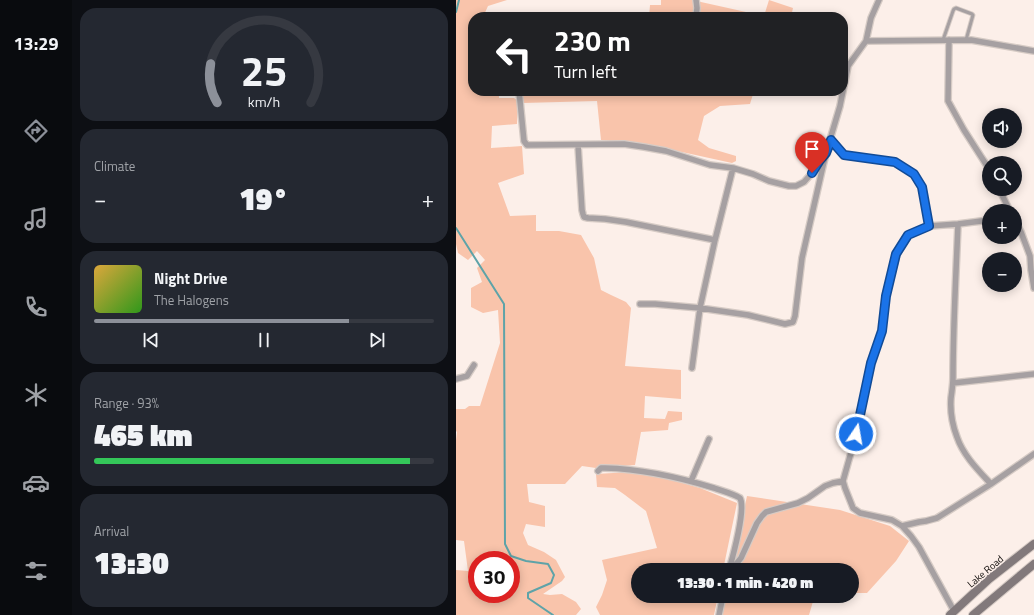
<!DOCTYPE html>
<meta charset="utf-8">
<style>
:root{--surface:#171b24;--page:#242831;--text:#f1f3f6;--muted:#9ea1a6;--line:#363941;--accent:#8c9099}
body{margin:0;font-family:"Titillium Web",sans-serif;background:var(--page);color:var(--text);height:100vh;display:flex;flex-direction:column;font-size:15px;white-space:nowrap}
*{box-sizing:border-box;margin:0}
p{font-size:13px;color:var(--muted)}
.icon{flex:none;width:22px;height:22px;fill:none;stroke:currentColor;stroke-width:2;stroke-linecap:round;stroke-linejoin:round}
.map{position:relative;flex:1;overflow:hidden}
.panel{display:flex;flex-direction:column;gap:8px;padding:8px;background:#0d0f14;width:384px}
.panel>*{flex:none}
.hud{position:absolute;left:12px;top:12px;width:380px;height:84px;border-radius:16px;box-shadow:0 2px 10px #0003;background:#202124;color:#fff;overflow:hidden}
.controls{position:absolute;left:526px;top:108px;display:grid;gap:8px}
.controls a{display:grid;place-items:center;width:40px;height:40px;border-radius:50%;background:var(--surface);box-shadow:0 2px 10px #0003;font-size:20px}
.speed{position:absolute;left:12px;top:551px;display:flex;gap:8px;font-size:20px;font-weight:700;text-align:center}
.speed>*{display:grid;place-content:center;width:52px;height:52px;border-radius:50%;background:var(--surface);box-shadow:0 2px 10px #0003;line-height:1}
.speed .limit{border:6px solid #d22;background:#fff;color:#111}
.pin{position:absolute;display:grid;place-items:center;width:34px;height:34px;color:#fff;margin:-41px -17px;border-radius:50% 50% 50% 0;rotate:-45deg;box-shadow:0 0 4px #0007}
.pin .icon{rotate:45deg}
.me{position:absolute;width:44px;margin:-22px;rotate:12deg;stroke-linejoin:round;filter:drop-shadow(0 0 3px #0008)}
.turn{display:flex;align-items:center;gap:14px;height:84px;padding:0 20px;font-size:18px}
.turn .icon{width:52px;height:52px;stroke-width:2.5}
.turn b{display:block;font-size:28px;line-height:34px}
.big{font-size:30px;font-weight:800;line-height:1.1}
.panel .widget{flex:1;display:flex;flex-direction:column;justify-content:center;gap:6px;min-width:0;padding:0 14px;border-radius:16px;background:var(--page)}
.panel .dial{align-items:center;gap:0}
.dial svg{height:104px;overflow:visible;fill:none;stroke:var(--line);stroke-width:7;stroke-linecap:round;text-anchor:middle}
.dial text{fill:var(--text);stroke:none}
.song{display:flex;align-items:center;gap:12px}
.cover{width:48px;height:48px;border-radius:6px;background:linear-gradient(135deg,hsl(40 70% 55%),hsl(110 70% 35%))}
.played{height:4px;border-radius:2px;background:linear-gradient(90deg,var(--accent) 75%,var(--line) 75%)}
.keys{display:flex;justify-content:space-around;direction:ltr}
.heat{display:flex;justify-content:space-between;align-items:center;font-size:22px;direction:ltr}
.charge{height:6px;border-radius:3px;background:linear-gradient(90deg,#34c759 93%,var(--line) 0)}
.trip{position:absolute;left:175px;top:563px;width:228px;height:40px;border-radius:20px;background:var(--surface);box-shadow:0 2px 10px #0003;font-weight:800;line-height:40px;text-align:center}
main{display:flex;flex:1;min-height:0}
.tab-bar{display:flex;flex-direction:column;width:72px;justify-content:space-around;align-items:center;background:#090b0e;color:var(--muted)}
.tab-bar .icon{width:28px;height:28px}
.tab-bar .current{color:var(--accent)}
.tab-bar b{font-size:18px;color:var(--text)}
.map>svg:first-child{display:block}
</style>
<main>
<nav class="tab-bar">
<b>13:29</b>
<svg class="icon current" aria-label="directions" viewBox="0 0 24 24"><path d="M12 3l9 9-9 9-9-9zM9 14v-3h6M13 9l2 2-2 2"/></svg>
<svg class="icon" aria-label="music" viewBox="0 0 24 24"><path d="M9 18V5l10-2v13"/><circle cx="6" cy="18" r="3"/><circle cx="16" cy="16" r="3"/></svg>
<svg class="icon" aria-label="phone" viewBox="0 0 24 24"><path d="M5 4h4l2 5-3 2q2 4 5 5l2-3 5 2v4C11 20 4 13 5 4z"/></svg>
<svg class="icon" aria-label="climate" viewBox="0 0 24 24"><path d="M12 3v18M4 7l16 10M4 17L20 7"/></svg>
<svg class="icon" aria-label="car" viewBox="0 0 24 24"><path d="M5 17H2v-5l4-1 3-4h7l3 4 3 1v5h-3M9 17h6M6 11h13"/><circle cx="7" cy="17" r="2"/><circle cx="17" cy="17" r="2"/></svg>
<svg class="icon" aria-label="filters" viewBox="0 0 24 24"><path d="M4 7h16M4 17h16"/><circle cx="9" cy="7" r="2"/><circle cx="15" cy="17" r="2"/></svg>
</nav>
<section class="panel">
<div class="widget dial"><svg viewBox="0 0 100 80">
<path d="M14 69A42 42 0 1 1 86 69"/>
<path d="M14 69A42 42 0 0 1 9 39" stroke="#8c9099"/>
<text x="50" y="56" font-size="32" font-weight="700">25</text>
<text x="50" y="72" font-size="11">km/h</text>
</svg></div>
<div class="widget"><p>Climate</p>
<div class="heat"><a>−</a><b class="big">19°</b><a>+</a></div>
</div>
<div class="widget">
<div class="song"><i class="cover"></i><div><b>Night Drive</b><p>The Halogens</p></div></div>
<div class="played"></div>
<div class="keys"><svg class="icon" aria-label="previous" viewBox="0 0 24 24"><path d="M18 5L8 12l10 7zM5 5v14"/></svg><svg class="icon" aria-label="pause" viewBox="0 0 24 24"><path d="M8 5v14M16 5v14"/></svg><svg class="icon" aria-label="next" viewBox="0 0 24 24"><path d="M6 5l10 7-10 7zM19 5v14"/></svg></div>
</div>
<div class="widget"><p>Range · 93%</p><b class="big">465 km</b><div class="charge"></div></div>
<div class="widget"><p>Arrival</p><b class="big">13:30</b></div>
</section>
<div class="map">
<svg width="578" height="615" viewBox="0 0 578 615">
<rect width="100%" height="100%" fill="#fcefe9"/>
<!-- green -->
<path fill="#f9c4ab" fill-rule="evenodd" d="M0,0H51L32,6L27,17H17V91H43V98H58L62,101L61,124L36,126L35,148L66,146L68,174L42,183L54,216L80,215V231H103L125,235L138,258L145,290L155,295L170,302L175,308L169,366L225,370V399L189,396L188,418L209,419L212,411L226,412V420L213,423L212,430L185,432L179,465L140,468L126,466L109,484H71L73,502L89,506V527L70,524L67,533L72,545L88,552L100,560L109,577L106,581L87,594L94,595L106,594L120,602L125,609L120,615H0V570L12,571L8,541L0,540V440L1,432L0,431V409H9L13,406H24L44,343L42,310L27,313L15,307V288L26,282L21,268L29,260L21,251L12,260L2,253L0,244ZM21,560H55V594H21Z
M205,0H236L308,16L313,0L337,8L335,17H193L194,5H205Z
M66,91H298L294,104L264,106L248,116L242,140L253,148L280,156V161L276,163L194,145L145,140L141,101L67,103Z
M174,472L202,476L244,488L281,503L267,570H182V596H262L258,615H144L140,607L146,595L151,580L146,560L201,548L190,511L169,495L159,488L141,487L140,474Z
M291,496L384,510L434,526L453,541L440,561L411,593H396V570H275Z
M270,596H364L358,598L353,615H266Z"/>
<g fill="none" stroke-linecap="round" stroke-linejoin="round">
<!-- stream -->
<path stroke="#5ea3a8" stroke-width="2" d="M0,12L3,0
M0,228L48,304L49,544L55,556L70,561L92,564L98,575L95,583L72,593V598L97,615"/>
<defs>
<path id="service" d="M487,40L497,11L498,9L500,8L516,14L517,15L510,40"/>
<path id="minor" d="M240,0L241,8L240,17
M493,40L492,101L508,130L533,169
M410,41L415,18L423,0
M63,91L68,141L71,145L168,144L188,147L210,151L254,165L277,168L297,174L313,181L333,186H340L348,182L356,173L364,161L369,154
M387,91L392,66L410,41L515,40L578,51
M375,140L388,155L439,162L458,175L466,187L473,226
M122,145L126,210L127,214L128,217L132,218L149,219L170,222L259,240
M543,189L554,211
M533,220L502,224L473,226L452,235L441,254L430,296L426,331L415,363L396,449L387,481L389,488L397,508L404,513L436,520L446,526L463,522L470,521L481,518L535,484L578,454
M559,221L565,232L574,256L575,270L578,288
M502,224C500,275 497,326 497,377C497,384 496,391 495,398C494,411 496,424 501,437C507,455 522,470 535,484
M184,304H199L244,308L292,315L329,324L337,322L339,316L346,258L370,153L384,106L387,91
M236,368L244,308L259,240L277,168
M0,379L11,376L18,365
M497,383L543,378L578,374
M142,471L145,468H149C187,469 222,477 258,488C266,491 276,493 284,498C290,508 277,556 273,570
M235,481L253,439
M446,526L455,536L463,547L498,611
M275,570L285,558L301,523L306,516L310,512L342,503L352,498L369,486L377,483L387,481
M263,615L267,596"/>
<path id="secondary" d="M494,615L533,579L578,544
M517,615L578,564"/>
</defs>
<!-- service casing -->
<use href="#service" stroke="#d6cbc5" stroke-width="5"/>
<!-- minor casing -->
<use href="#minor" stroke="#d6cbc5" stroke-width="8"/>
<!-- secondary casing -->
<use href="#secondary" stroke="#d6cbc5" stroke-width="10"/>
<!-- service -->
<use href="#service" stroke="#a6a0a2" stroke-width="3"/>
<!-- minor -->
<use href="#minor" stroke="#a6a0a2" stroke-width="5.5"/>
<!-- secondary -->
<use href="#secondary" stroke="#82797b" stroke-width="8"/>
</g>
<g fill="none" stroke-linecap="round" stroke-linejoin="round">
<defs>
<path id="route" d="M356,173L364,160L370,153L375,140L388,155L439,162L458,174L466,187L473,226L452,235L440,254L430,296L426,331L415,363L400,434"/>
</defs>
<!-- route casing -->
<use href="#route" stroke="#114b97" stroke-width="10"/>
<!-- route -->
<use href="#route" stroke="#1a73e8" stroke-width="7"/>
</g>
<g text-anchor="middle" stroke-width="3" stroke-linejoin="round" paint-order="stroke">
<!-- street labels -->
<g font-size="10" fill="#0f0b09" stroke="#fcefe9">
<text transform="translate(529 571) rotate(-40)" y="4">Lake Road</text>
</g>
</g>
</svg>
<div class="controls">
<a><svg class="icon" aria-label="sound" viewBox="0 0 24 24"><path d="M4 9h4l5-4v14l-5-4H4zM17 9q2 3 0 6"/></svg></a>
<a><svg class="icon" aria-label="search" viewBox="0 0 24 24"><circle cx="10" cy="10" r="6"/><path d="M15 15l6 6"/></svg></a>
<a>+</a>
<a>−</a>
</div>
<div class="speed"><div class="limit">30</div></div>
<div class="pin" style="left:356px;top:173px;background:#d93025"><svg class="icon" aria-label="arrive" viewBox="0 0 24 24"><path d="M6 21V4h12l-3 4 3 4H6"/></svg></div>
<svg class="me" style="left:400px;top:434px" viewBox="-20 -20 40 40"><circle r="17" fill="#1a73e8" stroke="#fff" stroke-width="3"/><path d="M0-11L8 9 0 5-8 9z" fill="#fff"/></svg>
<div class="trip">13:30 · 1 min · 420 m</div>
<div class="hud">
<div class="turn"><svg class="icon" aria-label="left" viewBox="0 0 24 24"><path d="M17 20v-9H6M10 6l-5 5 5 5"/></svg><div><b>230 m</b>Turn left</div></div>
</div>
</div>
</main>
